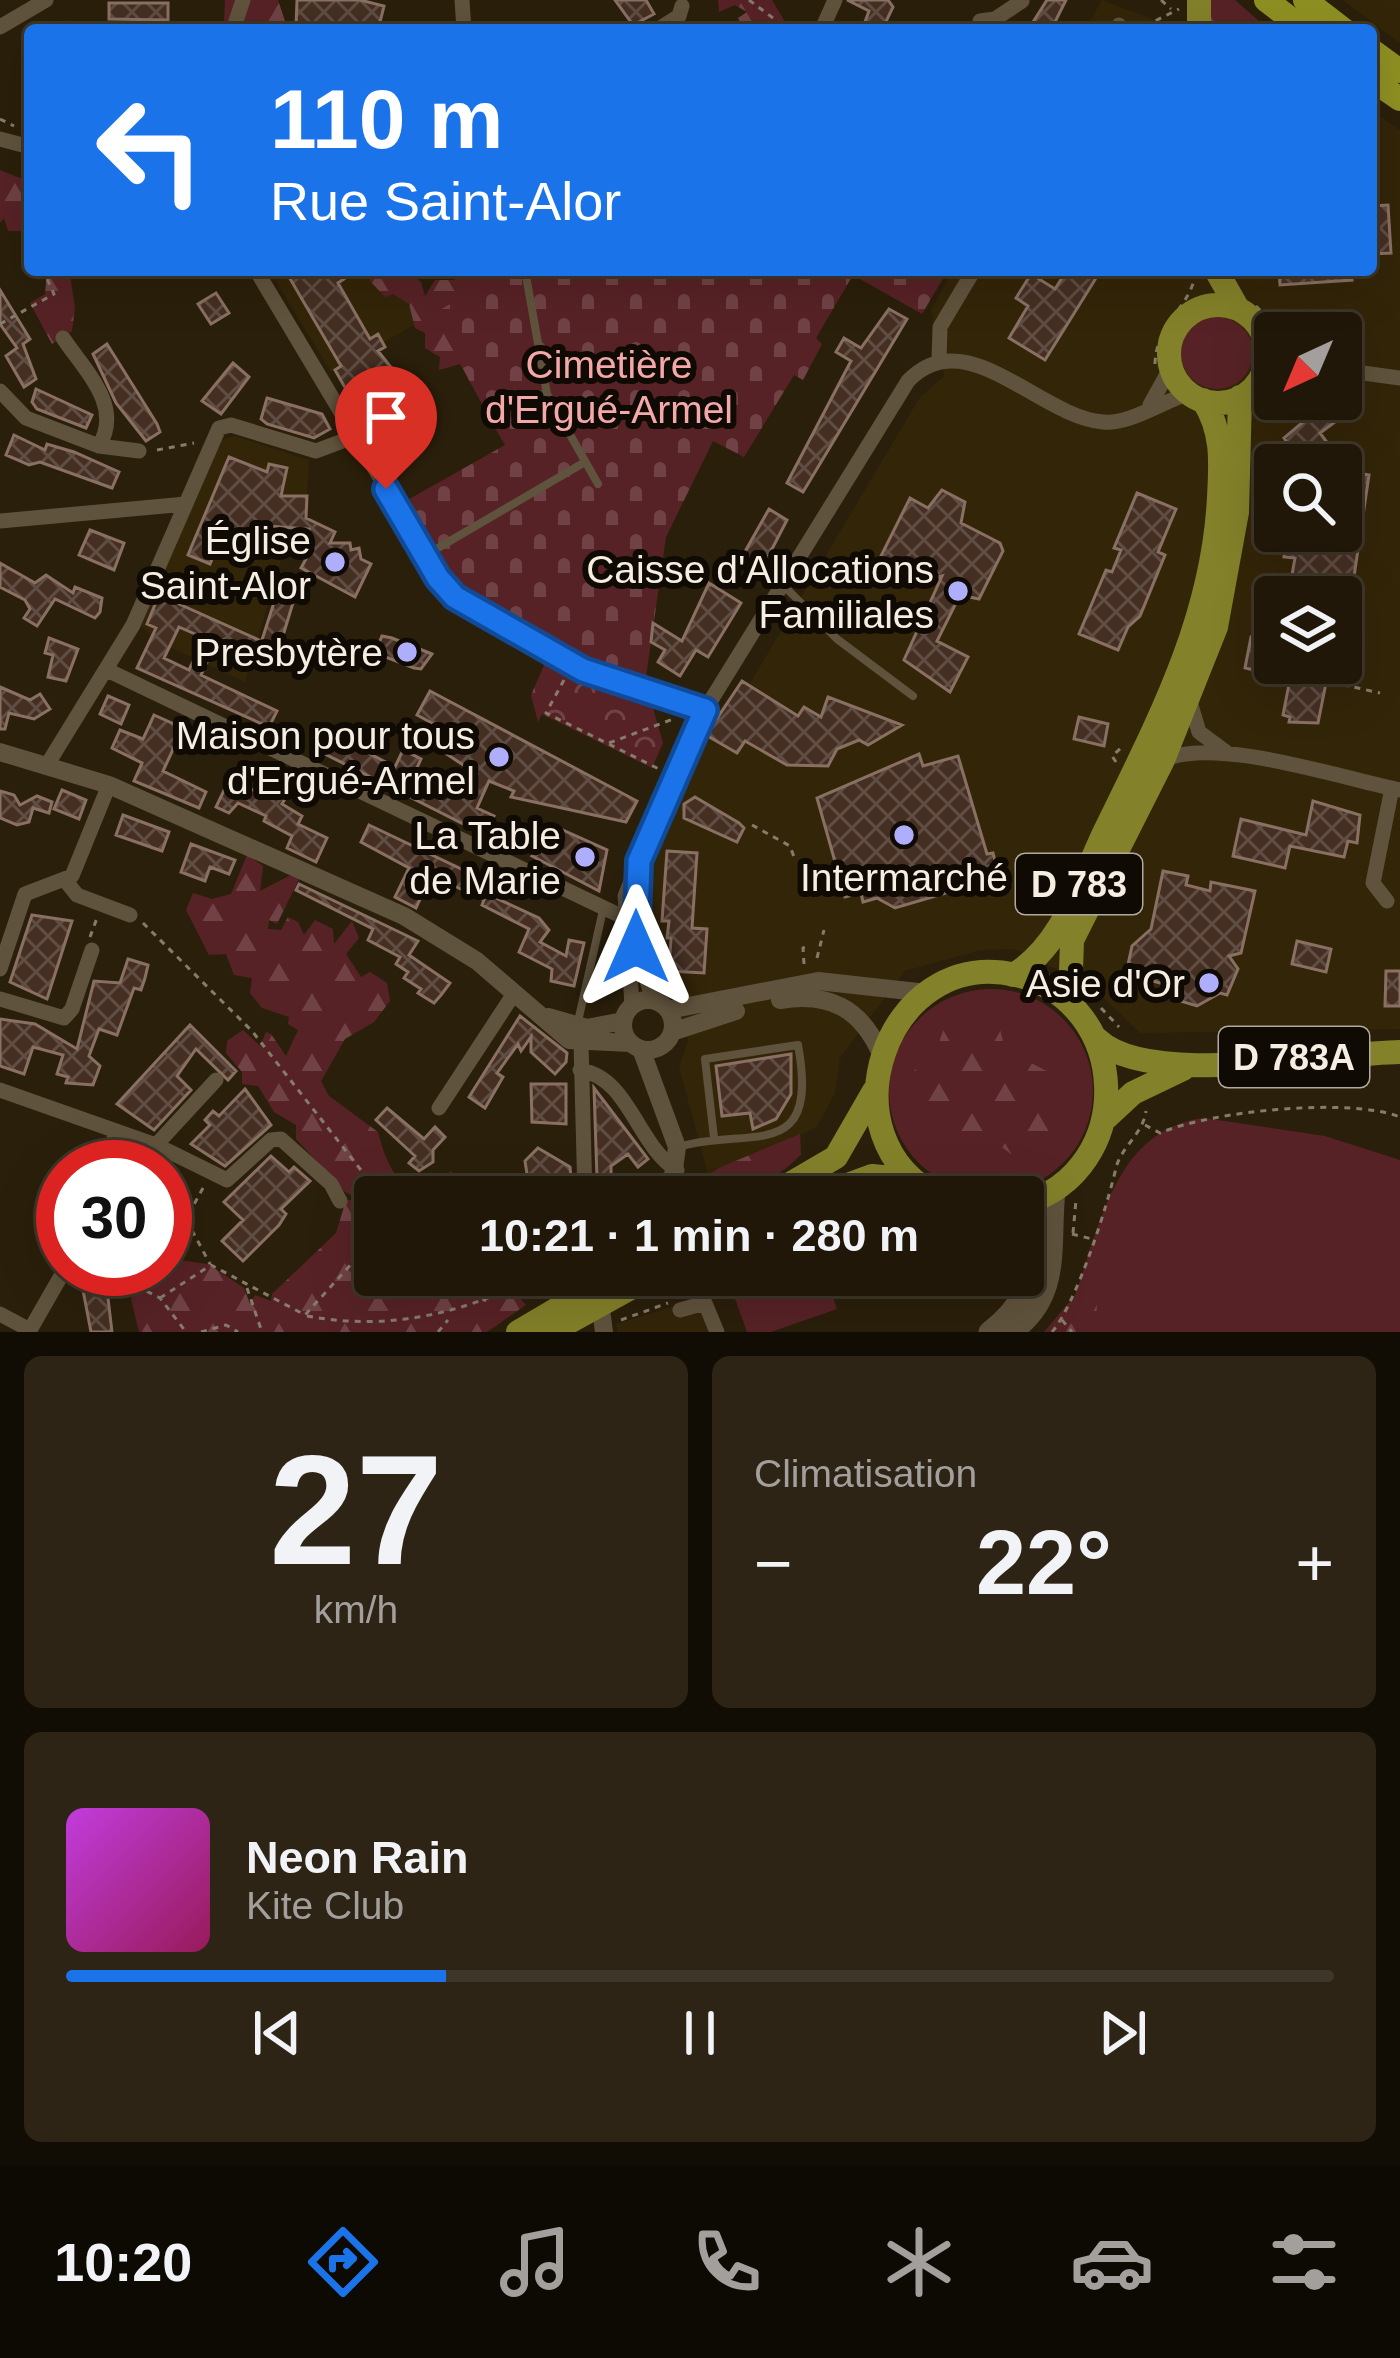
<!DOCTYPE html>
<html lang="fr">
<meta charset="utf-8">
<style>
:root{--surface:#201708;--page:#2d2416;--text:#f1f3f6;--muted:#a29f9c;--line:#3d3629;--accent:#1a73e8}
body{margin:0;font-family:Arial,sans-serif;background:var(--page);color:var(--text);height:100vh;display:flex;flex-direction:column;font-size:45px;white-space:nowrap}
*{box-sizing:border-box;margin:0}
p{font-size:39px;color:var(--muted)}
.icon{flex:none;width:66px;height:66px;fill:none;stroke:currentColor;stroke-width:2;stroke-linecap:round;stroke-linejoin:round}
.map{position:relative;height:1332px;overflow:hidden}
.details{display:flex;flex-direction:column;gap:24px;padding:24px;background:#120d04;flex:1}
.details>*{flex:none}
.hud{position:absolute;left:24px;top:24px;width:1353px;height:252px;border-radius:12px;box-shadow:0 12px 48px #0002,0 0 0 3px var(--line);background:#1a73e8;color:#fff;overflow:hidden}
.needle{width:78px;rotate:224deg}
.fabs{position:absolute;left:1254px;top:312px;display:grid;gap:24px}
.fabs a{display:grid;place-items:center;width:108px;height:108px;border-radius:12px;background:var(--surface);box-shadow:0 12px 48px #0002,0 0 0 3px var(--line);font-size:60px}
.speed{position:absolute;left:36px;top:1140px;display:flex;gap:24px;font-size:60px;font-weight:700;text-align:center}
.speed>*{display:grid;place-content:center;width:156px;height:156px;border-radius:50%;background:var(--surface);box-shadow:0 12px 48px #0002,0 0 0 3px var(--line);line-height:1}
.speed .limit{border:18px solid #d22;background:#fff;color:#111}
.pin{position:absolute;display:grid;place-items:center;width:102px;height:102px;color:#fff;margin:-123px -51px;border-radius:50% 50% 50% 0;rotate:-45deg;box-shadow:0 0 12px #0007}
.pin .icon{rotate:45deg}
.me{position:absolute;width:132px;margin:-66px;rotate:0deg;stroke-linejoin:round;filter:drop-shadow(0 0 9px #0008)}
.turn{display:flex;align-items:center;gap:42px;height:252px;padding:0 48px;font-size:54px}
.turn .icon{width:156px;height:156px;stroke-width:2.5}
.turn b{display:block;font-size:84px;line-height:102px}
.big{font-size:90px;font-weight:700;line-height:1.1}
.details .tile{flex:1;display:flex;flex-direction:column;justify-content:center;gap:18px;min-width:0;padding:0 42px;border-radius:18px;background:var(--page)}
.details .dial{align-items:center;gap:0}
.dial b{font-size:156px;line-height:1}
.song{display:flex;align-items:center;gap:36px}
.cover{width:144px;height:144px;border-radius:18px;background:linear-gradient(135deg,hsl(290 70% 55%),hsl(330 70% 35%))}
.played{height:12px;border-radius:6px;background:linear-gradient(90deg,var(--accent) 30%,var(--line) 30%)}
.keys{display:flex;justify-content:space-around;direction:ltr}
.heat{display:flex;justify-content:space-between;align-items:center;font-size:66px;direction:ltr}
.details .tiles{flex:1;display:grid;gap:24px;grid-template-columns:1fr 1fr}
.tile:last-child{grid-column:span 2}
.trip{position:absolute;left:354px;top:1176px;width:690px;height:120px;border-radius:12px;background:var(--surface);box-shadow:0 12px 48px #0002,0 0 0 3px var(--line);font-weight:700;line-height:120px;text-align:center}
.dock{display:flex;height:192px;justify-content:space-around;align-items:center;background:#0d0903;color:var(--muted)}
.dock .icon{width:84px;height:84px}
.dock .selected{color:var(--accent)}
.dock b{font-size:54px;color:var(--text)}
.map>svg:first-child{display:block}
</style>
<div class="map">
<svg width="1400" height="1332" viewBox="0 0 1400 1332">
<defs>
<pattern id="forest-firs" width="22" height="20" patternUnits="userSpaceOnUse" patternTransform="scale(3)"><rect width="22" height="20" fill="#572226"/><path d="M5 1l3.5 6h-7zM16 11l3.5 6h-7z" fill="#704245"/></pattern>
<pattern id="cemetery-stones" width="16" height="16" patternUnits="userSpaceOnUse" patternTransform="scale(3)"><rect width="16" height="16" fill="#572226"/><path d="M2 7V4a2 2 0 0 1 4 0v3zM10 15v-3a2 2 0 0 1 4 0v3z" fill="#704245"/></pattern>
<pattern id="park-crowns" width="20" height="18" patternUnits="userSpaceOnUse" patternTransform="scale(3)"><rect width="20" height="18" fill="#572226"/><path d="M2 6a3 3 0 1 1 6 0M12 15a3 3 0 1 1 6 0" fill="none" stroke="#704245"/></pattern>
<pattern id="building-cross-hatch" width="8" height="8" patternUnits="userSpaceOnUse" patternTransform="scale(3)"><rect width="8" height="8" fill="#452f23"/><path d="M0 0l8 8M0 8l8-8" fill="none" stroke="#604d43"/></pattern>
</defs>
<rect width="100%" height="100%" fill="#2a1f0a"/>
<!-- built -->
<path fill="#332508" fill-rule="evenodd" d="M1102,0L1158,21L1231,30H1085Z
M1343,0H1400V43Z
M1371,109L1400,131V1029L1140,1033L1090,985L1014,949L981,950L905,971L840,1058L835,1093L817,1127L709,1178L679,1067L688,1041L671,984L646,937L649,878L709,728L722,706L749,685L920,397L944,376L931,310L953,270H1371ZM1275,333H1341V399H1275ZM1275,465H1341V531H1275ZM1275,597H1341V663H1275Z
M269,270H407L432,315L331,372Z
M235,436L309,460L306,513L291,527L245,682L165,645L140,626L222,440Z
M678,1305L704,1307L712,1332H617L616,1324Z"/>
<!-- grass -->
<path fill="#572226" d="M1181 353a36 36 0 1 1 72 0a36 36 0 1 1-72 0Z
M889 1091a102 102 0 1 1 204 0a102 102 0 1 1-204 0Z
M1204,1118L1325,1136L1400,1160V1332H1059C1098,1260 1100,1131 1204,1118Z
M783,1275H825L837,1309L771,1332H747L733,1293Z"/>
<!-- forest -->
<path fill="url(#forest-firs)" d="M225,0H278L288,30H266L256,22L253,30H202L203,24L224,25Z
M718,0H772L790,30H744L738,18L747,12L735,5L719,12Z
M1210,0H1235L1269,30H1211Z
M0,170L30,182V241L28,231H8L4,218L0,223Z
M47,270H69L75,307L72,331L52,344L30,303L45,294Z
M369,270H415L412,275L421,282L425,296L435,280H455L457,270H619L502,440L460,364L439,370L440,357L425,348V333L415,328L409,304L393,294L385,297L370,281Z
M247,855L263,866L260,891L291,875L299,879L277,924L269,920L268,929L281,930L288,917L298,922L304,935L315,920L333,929L334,944L352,921L359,938L346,954L361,977L370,972L387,983L390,1001L374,1022L345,1039L321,1081L329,1096L378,1132C384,1157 394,1182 419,1196L451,1171L462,1182L459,1197H375V1275H499L526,1305L487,1332H139L131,1299L152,1269H165V1248L182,1215L187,1217L190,1240L178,1251L179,1260L208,1264L244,1288L250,1304L255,1295L271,1301L272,1294L336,1233L346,1200H361L345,1192L296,1139V1125L274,1112L258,1086L242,1084V1072L226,1053L227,1041L243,1030L260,1046L266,1032L271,1034L286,1056L298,1030L288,1024L289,1017L262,1008L250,993L252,978L234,975L226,954L209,955L186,910L193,893L212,899L231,894Z
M987,1010L996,1014L1003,1041L1014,1054L1052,1074L1061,1101L1063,1140L1030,1160L1015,1157L984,1134L970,1139L960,1131L926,1129L909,1107L905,1080L937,1048L944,1028Z
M800,1134L801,1154C766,1193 722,1197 673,1197L721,1167Z
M1092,1293L1097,1302L1096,1330L1105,1332H1044L1071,1300Z"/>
<!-- cemetery -->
<path fill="url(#cemetery-stones)" d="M509,270H948L922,314L853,275L816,338L822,344L803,380L794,375L744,457L713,441L666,537L645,684L585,663L464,593L404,502L505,445L433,314Z"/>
<!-- park -->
<path fill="url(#park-crowns)" d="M545,663L653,708L663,743L652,768L542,714L538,722L531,695Z"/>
<!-- building -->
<path fill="url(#building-cross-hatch)" stroke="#897063" stroke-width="3" fill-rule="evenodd" d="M297,0H360L384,6L378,30L296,27Z
M615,0H646L654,14L633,25Z
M847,0H888L893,7L882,30H862L869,11Z
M1047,0H1066L1051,30H1028Z
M109,3H168V20L109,19Z
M1388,205L1391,253L1371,254V206Z
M285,270H339L344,279L338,283L370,339L378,334L385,347L378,351L401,380L395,384L402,396L363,419L335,370L341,366Z
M1067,270H1101L1045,360L1009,338L1028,306L1016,298L1031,274L1055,289Z
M1279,270H1351L1352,280L1280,285Z
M0,290L30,339L23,344L36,379L24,387L6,356L17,348L0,324Z
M216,293L229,313L211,324L198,304Z
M889,309L907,319L803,492L787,483L851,361L836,352L844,338L861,348Z
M107,344L157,424L160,432L146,441L116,403L93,354Z
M233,363L249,377L221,414L202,401Z
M36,389L92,415L86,428L37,409L32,402Z
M267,398L322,414L330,429L314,438L267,424L261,419Z
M1323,405L1335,422L1320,433L1329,445L1306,465H1279L1294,452L1284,438Z
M14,435L45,450L47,444L74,452L119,472L112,488L40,462L29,465L6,455Z
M229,457L267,472L269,464L287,468L281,496H307L306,518L335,532L330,543H350L351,550L359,548L361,559L371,564L355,597L301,568L306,559L295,554L309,529L254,525L252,533L225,527L210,564L188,555Z
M1341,470L1369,475L1351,597H1288L1295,558L1284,557L1288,531H1341Z
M942,490L965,502L961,523L1000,543L1003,551L979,599L960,595L937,641L968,657L950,692L904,660L942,576L919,583L881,556L910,498L928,508Z
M1137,493L1176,509L1158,552L1165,555L1140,616L1128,627L1118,650L1079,634L1106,570L1112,572L1121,550L1114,548Z
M769,509L787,520L758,576L738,564Z
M90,530L124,543L114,570L79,555Z
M0,563L35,583L46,575L73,593L75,587L102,598L100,612L95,618L55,599L37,626L24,618L30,609L25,600L0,587Z
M709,583L741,603L708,657L696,650L680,676L658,662L665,650L651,642L653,623L682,641Z
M279,587L296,593L278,652L260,646Z
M159,595L259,640L254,653L224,640L218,654L212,651L201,675L277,711L269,727L137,668L156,628L147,624ZM179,627L204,638L189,670L164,658Z
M382,636L392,638L432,654L421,669L414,668L375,653Z
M1251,637L1275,642V663H1330L1318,723L1289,722L1290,717L1283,715L1290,679L1245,668Z
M49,638L78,649L66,681L48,677L53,655L45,653Z
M742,681L798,716L804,707L821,717L828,697L902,725L868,745L859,740L837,749L828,766L787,765L745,741L737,753L706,735Z
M0,687L30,700L40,694L50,709L34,719L9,713L5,729H0Z
M430,691L637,801L626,822L511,797L514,791L489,781L477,808L494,816L485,835L325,754L334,735L395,767L403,750L421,759L415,772L466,797L477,774L442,751L452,734L417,715Z
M108,696L129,705L121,724L100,714Z
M154,715L183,728L163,771L206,792L199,808L134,781L142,763L112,748L120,730L143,739Z
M1079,717L1108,724L1104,746L1074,739Z
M919,754L923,766L958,756L987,854L993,853L996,865L990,866L994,879L895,908L877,898L863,902L861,893L845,897L817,798Z
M236,782L270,798L273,792L286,797L282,804L302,816L298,824L327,838L316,862L287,848L292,836L264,821L266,816L238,803L229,813L216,807L227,784L233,787Z
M62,790L86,800L79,819L54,809Z
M0,791L14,795L20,805L37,796L52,802L49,813L33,808L29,822L17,825L0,818Z
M695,797L739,823L744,828L737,842L684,818V804Z
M1313,801L1360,815L1357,843L1348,841L1344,857L1290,846L1285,868L1233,856L1241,819L1306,835Z
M123,815L169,832L162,851L116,835Z
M369,825L501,888L496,898L539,918L549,930L540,942L566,956L569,940L584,943L574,986L551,981L552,969L519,952L529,929L482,905L484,900L431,875L416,908L395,897L409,868L361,842Z
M554,826L607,850L599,891L532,856Z
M191,844L235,860L229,874L210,867L205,881L181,872Z
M667,851L697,853L692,928L707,929L704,973L669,971L671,938H667L669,921H662Z
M1163,871L1188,876L1186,885L1210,891L1211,882L1255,891L1241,953L1229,956L1238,969L1227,995L1220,993L1197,1006L1170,998L1162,992L1164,984L1126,974L1132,946L1151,929Z
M299,884L418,941L409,955L450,983L441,995L434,1003L418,993L421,989L404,978L408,972L396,964L400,957L368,940L373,929L296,890Z
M32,915L72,921L47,999L10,982Z
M1297,941L1331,949L1326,972L1292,964Z
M128,959L148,965L145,978L141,990L134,988L117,1035L99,1029L89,1056L100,1066L93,1085L66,1083L68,1077L57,1074L63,1055L33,1047L24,1074L0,1066V1019L35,1024L77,1049L94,981L120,983Z
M1386,971H1400V1006H1385Z
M520,1016L567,1053L566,1062L555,1074L531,1052V1037L521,1051L518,1044L497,1073L503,1077L485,1108L469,1097Z
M190,1025L236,1071L228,1080L196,1049L177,1076L191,1090L154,1130L117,1104Z
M791,1054V1094L776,1119L753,1129L750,1113L722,1116L716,1066Z
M531,1084H566V1124L532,1122Z
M594,1088L648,1159L638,1167L628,1154L611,1166V1178L597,1179Z
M245,1089L271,1125L225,1166L191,1144L210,1125L205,1120L213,1111L219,1116Z
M387,1108L424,1139L435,1127L445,1137L433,1150V1162L419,1171L409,1163L415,1156L376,1120Z
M538,1148L570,1167L573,1197H539L529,1187L525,1161Z
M271,1156L289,1172L294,1167L310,1181L281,1209L286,1214L279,1225L243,1261L222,1241L243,1220L224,1202Z
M106,1281L112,1332H91L82,1285Z"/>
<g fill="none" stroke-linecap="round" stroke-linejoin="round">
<!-- path -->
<path stroke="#857c6b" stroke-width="3" stroke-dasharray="6 6" stroke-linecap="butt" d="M749,0L789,30
M1161,0L1171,9
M1133,26H1145L1179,9
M0,119L14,126
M1256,306L1270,321
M0,324L54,294L43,270
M1155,364C1156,323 1190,309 1196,272
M157,450L194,443
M564,680L546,713L659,769
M1331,682L1380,693
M609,743L676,718
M1116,762L1112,756L1122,747
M752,825L790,846L794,857
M143,923L252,1031L382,1197
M90,937L97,918
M817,958L824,930
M804,964L803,948L809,946
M1101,1008L1119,1027
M1145,1125L1160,1133C1211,1111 1349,1097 1400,1117
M203,1188L186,1219L210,1264
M353,1197L375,1200
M1073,1233L1076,1200
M1072,1234L1092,1239
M58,1242L63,1236
M104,1269L160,1298L186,1332
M441,1275L486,1301
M247,1288L262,1332
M160,1298L211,1265L305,1315L375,1238
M307,1316C393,1332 464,1312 542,1275
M621,1320L668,1303
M1062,1320L1072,1332
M201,1332L226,1325L238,1332
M438,1332L448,1320
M1052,1332C1077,1302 1107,1207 1116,1168C1121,1147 1143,1134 1146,1111"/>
<!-- service -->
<path stroke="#60533d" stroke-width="8" d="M525,270L547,394L598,484
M438,548L585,462
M784,586L837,639L913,696
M577,1026L603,910
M678,1147C750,1126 820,1165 798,1045L705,1059L714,1138"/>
<!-- minor -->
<path stroke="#60533d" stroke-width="15" d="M462,0L464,30
M980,21L995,19L1022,1
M0,27L46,0
M822,29L835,0
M233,30L243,0
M657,30L679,16L682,6
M1115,30L1119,25
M0,139L30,147
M256,270L449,593L583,670L705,710
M1263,335L1275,348
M939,360L940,327L974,270
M1341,370L1400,378
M1261,377L1275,373
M0,391L26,418L99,446C123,406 86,372 63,338
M1150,405L1171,367
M99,446L139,451
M0,521L186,504
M107,670L623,917
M1190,702L1199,732L1226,752
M1163,760C1216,736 1341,778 1400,790
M47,765L133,625L219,428L231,425L316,451L356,436
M65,880L77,895L130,915
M636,883V947L653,1000
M1387,901L1373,883L1392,788
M0,969L25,894L72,876L109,785
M0,999L64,1018L72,1009L92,950
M632,1005L625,896L692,731L908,381C966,320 1039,417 1103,422C1129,425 1163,401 1190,393
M581,1043L585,1197
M580,1070C629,1077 638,1147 677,1170
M0,1090L156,1145L227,1180L271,1140L281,1139L331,1184L340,1201
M439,1108L515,992
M113,1133L124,1149L122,1167
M156,1145L216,1080
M680,1310L705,1303L717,1332
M0,1314L30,1330L65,1269"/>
<!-- tertiary -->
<path stroke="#60533d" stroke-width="18" d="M0,752L109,785L404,916L477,961L569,1040L630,1043
M780,1000C829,992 861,1008 881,1054
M623 1025a25 25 0 1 1 50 0a25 25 0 1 1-50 0Z
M668,1010L818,981L927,993
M548,1017L587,1028L623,1021
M672,1032L736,1011
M641,1049L677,1147L673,1177L645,1197
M599,1295L604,1332"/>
<!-- secondary -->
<path stroke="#60533d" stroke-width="21" d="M989,1332C1017,1310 1039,1281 1023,1245
M1012,1332C1063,1296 1049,1245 1055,1190"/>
<!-- primary -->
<path stroke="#838129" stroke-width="24" d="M1199,0V30
M1216,270L1238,309
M1169 354a49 49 0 1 1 98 0a49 49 0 1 1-98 0Z
M1013,975C1062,947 1082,879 1105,831C1158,722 1213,620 1219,497C1221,461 1223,431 1203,400
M1070,1003L1072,940L1163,760L1216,627L1237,512L1240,397
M1098,1040C1149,1088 1328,1053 1400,1052
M1106,1118L1133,1093L1183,1069
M768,1197L836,1157L874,1091
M815,1197L872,1176L913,1180
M940,1197C820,1140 885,945 1016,975C1132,1002 1138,1170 1023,1204
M518,1332L615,1275
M551,1332L654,1275"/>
<!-- trunk -->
<path stroke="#8f9022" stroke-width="24" d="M1266,0L1305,30
M1305,0L1344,30
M1371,50L1400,71
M1371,79L1400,99"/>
</g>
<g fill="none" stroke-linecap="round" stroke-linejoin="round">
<defs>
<path id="route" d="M386,489L438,578L455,597L583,670L705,710L639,861L636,947"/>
</defs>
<!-- route casing -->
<use href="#route" stroke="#114b97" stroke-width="30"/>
<!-- route -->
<use href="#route" stroke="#1a73e8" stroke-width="21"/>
</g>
<!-- markers -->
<g fill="#afaefa" stroke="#0f0a03" stroke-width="4.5">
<circle cx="335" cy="562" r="12"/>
<circle cx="958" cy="591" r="12"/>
<circle cx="407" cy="652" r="12"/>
<circle cx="499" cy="757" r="12"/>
<circle cx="904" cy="835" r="12"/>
<circle cx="585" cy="857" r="12"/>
<circle cx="1209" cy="983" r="12"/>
</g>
<g text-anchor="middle" stroke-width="12" stroke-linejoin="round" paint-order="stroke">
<!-- shield labels -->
<g fill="#0f0a03" stroke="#b1aa9f" stroke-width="3">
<rect x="1016" y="854" width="126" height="60" rx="9"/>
<rect x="1219" y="1027" width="150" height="60" rx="9"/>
</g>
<g font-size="36" font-weight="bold" fill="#f6eee2">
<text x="1079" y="897">D 783</text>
<text x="1294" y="1070">D 783A</text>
</g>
<!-- park labels -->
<g font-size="39" fill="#f4a8a9" stroke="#0f0a03">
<text x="609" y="378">Cimetière<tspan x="609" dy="45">d'Ergué-Armel</tspan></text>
</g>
<!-- poi labels -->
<g font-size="39" fill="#f6eee2" stroke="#0f0a03" text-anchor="end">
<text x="311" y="554">Église<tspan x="311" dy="45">Saint-Alor</tspan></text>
<text x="934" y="583">Caisse d'Allocations<tspan x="934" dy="45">Familiales</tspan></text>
<text x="383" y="666">Presbytère</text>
<text x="475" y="749">Maison pour tous<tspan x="475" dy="45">d'Ergué-Armel</tspan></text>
<text x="561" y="849">La Table<tspan x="561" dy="45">de Marie</tspan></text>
<text x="904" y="891" text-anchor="middle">Intermarché</text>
<text x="1185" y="997">Asie d'Or</text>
</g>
</g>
</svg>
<div class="fabs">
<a><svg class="needle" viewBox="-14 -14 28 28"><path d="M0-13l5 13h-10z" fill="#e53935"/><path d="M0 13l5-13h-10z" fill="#a29f9c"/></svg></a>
<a><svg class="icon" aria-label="search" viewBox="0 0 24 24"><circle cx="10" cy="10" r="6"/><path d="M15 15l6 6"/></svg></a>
<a><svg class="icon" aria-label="layers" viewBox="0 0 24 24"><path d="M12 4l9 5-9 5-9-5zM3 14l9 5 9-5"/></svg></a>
</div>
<div class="speed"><div class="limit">30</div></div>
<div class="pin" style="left:386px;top:489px;background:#d93025"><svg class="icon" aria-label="arrive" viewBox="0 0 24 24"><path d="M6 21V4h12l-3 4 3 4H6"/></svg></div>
<svg class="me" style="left:636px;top:947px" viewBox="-20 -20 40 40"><path d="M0-17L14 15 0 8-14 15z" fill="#1a73e8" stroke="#fff" stroke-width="4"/></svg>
<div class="trip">10:21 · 1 min · 280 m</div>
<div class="hud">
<div class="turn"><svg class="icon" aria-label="left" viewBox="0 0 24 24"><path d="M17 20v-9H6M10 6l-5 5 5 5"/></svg><div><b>110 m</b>Rue Saint-Alor</div></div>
</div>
</div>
<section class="details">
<div class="tiles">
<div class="tile dial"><b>27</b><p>km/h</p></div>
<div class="tile"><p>Climatisation</p>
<div class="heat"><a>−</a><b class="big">22°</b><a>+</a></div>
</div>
<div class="tile">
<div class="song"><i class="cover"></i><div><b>Neon Rain</b><p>Kite Club</p></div></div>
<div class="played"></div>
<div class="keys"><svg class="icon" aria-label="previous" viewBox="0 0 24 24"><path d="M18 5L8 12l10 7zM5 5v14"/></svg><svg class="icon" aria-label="pause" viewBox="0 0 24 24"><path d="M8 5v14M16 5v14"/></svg><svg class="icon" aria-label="next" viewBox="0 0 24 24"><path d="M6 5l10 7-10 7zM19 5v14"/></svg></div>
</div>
</div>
</section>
<nav class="dock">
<b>10:20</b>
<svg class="icon selected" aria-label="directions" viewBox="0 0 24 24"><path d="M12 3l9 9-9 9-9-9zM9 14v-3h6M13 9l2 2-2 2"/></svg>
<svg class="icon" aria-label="music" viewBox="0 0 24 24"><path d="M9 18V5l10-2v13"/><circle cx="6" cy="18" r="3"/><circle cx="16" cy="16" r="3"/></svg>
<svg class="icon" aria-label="phone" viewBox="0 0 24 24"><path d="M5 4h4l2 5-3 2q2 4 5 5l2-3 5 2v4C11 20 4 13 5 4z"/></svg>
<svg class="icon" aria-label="climate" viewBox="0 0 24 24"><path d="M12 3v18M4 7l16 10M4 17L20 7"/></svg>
<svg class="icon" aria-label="car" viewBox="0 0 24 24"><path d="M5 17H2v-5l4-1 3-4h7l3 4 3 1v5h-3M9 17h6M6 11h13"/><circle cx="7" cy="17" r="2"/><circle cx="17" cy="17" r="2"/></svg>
<svg class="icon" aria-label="filters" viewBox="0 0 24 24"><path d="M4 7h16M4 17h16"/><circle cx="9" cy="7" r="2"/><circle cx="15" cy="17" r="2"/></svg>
</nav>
